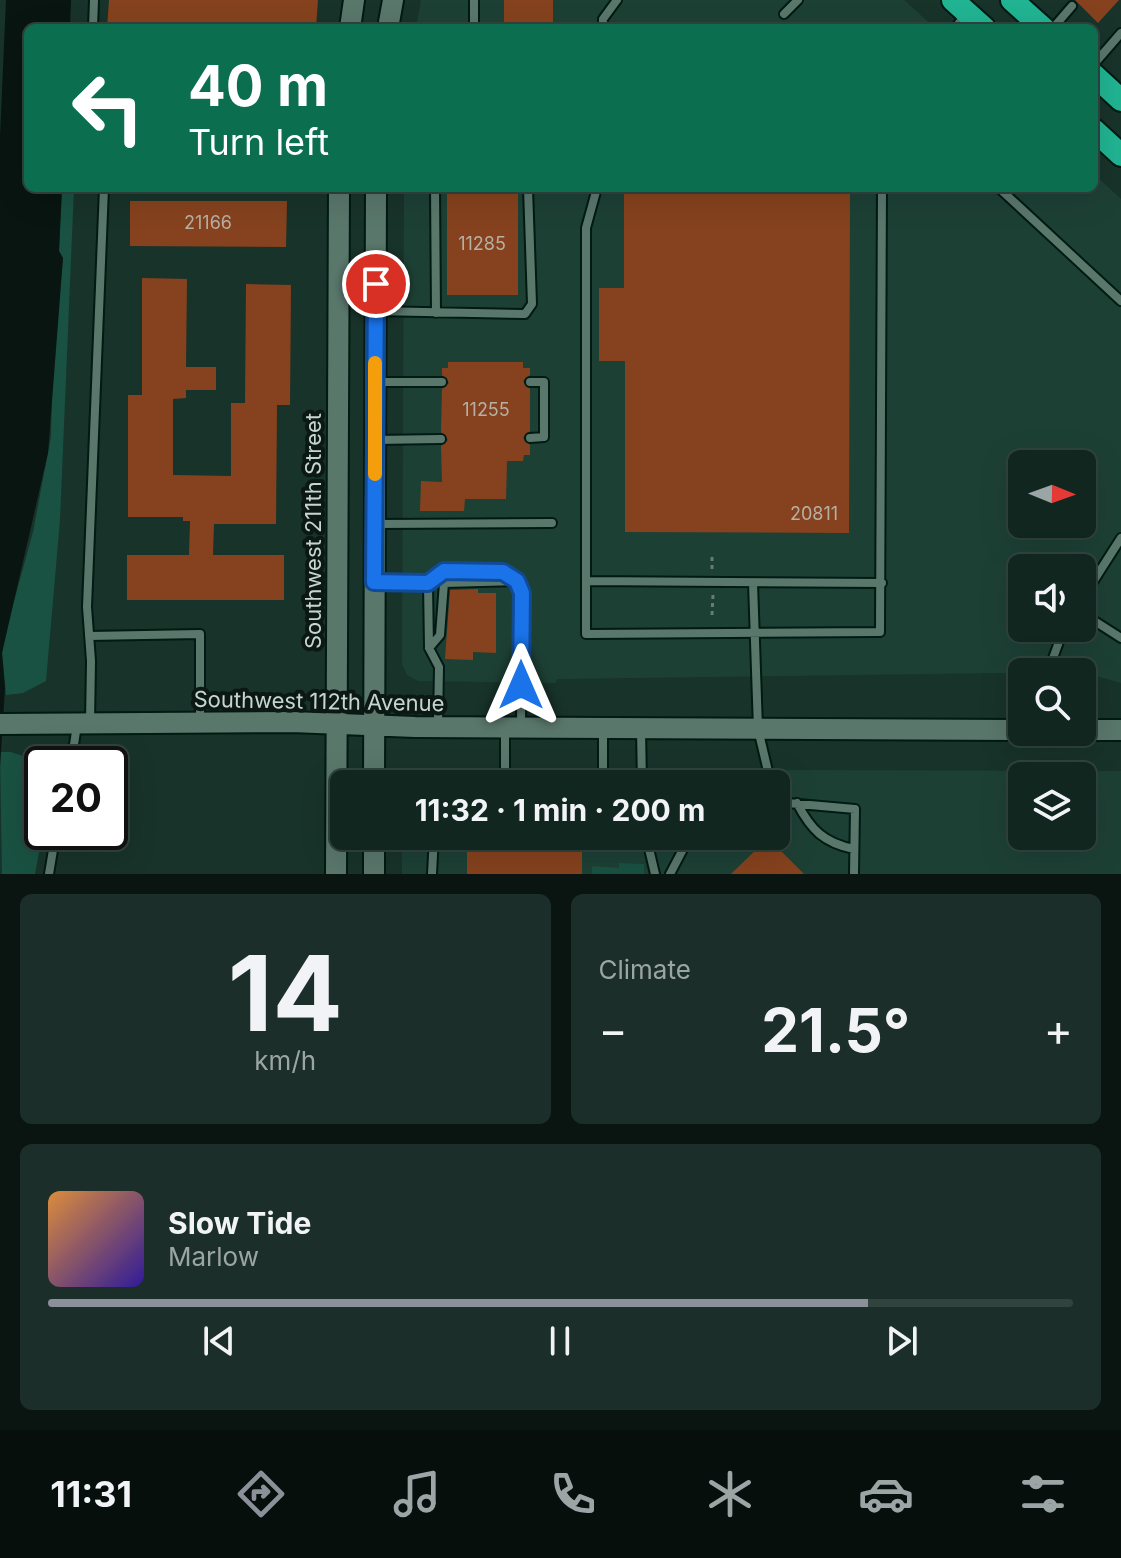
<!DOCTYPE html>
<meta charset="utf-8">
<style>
:root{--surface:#122620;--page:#1b2e29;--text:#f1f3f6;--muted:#9ca5a5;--line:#31433e;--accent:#8c9099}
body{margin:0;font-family:Inter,sans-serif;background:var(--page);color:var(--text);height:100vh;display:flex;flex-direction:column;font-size:30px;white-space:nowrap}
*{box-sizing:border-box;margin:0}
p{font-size:26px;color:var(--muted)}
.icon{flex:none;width:44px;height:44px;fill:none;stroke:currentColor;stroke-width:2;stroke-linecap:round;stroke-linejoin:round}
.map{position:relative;height:874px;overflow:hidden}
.drawer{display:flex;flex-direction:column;gap:20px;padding:20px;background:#0a1512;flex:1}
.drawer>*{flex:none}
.top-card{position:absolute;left:24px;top:24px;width:1074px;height:168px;border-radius:12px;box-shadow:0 8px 32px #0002,0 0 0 2px var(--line);background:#0b6e4f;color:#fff;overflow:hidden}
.needle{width:52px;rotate:91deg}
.controls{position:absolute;left:1008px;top:450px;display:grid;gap:16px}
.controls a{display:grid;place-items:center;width:88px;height:88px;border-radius:12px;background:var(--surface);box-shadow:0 8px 32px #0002,0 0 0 2px var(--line);font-size:40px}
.speed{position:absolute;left:24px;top:746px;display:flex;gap:16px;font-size:40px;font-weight:700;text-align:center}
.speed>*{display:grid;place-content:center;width:104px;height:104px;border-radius:50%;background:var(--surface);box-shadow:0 8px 32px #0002,0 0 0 2px var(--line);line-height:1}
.speed .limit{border:4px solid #111;border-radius:12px;background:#fff;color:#111}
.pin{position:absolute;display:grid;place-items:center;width:68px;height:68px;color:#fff;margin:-34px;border:4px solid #fff;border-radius:50%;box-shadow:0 2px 8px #0007}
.me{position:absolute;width:88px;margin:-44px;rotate:0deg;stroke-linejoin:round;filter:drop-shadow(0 0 6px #0008)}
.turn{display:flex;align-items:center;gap:28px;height:168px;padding:0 32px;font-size:36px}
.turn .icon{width:104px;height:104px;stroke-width:2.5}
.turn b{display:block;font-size:56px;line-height:68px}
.big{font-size:60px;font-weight:700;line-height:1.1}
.drawer .card{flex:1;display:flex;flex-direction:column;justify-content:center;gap:12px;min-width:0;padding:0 28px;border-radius:12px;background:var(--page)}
.drawer .dial{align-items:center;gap:0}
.dial b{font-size:104px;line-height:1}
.song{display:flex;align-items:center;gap:24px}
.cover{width:96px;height:96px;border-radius:12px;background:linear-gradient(135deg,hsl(30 70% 55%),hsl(250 70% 35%))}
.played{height:8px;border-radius:4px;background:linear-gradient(90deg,var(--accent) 80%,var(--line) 80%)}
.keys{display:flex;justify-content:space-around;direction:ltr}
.heat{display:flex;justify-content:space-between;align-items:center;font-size:44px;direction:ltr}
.drawer .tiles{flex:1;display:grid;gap:20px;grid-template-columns:1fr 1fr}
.card:last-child{grid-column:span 2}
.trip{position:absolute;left:330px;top:770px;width:460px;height:80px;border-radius:12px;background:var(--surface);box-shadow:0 8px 32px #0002,0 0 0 2px var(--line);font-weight:700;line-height:80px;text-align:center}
.tabs{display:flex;height:128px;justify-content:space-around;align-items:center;background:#070f0d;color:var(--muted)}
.tabs .icon{width:56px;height:56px}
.tabs .on{color:var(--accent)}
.tabs b{font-size:36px;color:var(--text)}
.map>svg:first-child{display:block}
</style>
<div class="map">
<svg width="1121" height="874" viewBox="0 0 1121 874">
<rect width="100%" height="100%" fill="#18332a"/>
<!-- built -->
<path fill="#1d4035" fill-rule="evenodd" d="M421,0H904L935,28H416Z
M1094,174L1121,199V683L1082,672L557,679L556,683L418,681L407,675L402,664L404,188H1094ZM1022,464H1082V524H1022ZM1022,568H1082V628H1022Z
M418,769L1121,771V874H402V836H776V784H405L410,773ZM1022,776H1082V836H1022Z"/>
<!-- green -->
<path fill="#195242" d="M62,188H74L60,520L46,681L23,693L6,695L2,653L5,634L33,532L51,437L53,352L63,258L59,251Z
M0,752H11L47,764H42L43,832L35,874H2Z
M619,863L644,864V874H592V866L619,868Z"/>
<!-- water -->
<path fill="#081510" d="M6,0H71L70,28H28V188H62L59,251L63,258L48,453L2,653L5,688L0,767V137Z"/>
<!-- building -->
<path fill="#86421e" d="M109,0H318L316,28H107Z
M504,0H553V28H504Z
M1075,0H1119L1098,23Z
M624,190L850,191L849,533L625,532V361H599V288H624Z
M447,192L518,193V295H447Z
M130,201H287L286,247L130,246Z
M142,278L187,279L186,367H216V390H186V398L173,399V475L231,476V403H245L246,284L291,285L290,405H277L276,524H214L213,555H284V600H127V555H189L190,521H183V517H128V395H142Z
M448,362H523V368H530V375L523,381L530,389V431L523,438L530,445V455H524L523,461H507L506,499H465L464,511H420L421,481L442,482L441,446L448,440L441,432L442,389L449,383L442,375V368H448Z
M478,589V593H496V653L473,652V660L445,659L450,590Z
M768,838L804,874H731Z
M467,840L582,841V874H467Z"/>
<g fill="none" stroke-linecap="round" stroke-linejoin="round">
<defs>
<path id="service" d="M474,0V28
M784,14L798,0
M93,28L94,0
M603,28V19L617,0
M955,28L967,13
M1053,28L1072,6
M1094,64L1121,33
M435,188L436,313
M597,188L586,228V634L880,632L882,188
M999,188L1121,301
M375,311L525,314L532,304L528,188
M375,382H442
M530,438L544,437V382H530
M375,440L441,439
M375,524L552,523
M586,581L882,583
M377,582L428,583
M753,583L758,729L771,784
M1082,599L1121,538
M1082,613L1121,638
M89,636L200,634V722
M429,648L440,635L444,583L516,581
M1048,672L1064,628
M90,723L91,661L87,607L104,188
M438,724L439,667L429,648L428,583L444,571L503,572L517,581L522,593L521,726
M505,729V784
M603,729V784
M641,729L642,784
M71,764L77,725
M776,802L855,809L854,874
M797,803C811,830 824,843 854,849
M646,836L655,874
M49,874L56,832
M432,874L434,836
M670,874L690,836"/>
<path id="secondary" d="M350,28L354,0
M388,28L393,0
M0,724L292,722L415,727L1022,730
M1082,730H1121
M374,784L376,188
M336,874L339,188
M374,874V836"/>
<path id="trunk" d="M953,0L984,28
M1012,0L1043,28
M1094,75L1121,100
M1094,130L1121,155"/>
</defs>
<!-- service casing -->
<use href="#service" stroke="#011a13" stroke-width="12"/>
<!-- secondary casing -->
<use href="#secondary" stroke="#011a13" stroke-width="24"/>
<!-- trunk casing -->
<use href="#trunk" stroke="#011a13" stroke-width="26"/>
<!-- path -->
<path stroke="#667b74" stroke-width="3" stroke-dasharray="4 4" stroke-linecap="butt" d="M712,557V569
M712,615L713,595"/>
<!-- service -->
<use href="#service" stroke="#5a776c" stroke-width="8"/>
<!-- secondary -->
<use href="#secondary" stroke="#5a776c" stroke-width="20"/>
<!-- trunk -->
<use href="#trunk" stroke="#21b492" stroke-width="22"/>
</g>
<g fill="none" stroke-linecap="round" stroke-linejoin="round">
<defs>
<path id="route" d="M376,284L374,582L428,583L444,571L503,572L517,581L522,593L521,685"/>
</defs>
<!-- route casing -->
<use href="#route" stroke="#114b97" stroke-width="20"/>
<!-- route -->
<use href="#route" stroke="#1a73e8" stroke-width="14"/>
<!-- slow -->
<path stroke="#f59e0b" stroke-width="14" d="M375,474V363"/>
</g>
<g text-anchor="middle" stroke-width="8" stroke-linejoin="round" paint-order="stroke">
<!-- number labels -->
<g font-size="18" fill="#b6b0a4">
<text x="208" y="229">21166</text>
<text x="482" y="250">11285</text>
<text x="486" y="416">11255</text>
<text x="814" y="520">20811</text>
</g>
<!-- street labels -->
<g font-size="22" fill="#c6d5d0" stroke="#0c1814">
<text transform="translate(313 531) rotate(-90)" y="8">Southwest 211th Street</text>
<text transform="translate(319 701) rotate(1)" y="8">Southwest 112th Avenue</text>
</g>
</g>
</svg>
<div class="controls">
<a><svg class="needle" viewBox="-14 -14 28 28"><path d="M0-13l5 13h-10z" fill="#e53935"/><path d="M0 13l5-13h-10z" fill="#9ca5a5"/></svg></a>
<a><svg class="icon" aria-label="sound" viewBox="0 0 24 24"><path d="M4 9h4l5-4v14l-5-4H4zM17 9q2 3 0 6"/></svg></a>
<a><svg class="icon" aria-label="search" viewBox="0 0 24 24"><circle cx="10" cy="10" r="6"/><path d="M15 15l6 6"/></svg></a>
<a><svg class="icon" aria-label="layers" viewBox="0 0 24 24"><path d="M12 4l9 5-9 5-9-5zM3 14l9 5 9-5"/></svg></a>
</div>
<div class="speed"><div class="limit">20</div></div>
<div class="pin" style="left:376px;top:284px;background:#d93025"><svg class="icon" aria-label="arrive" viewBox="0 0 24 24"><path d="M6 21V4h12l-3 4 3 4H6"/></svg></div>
<svg class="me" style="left:521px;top:685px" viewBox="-20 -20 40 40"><path d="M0-17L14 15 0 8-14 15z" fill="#1a73e8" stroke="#fff" stroke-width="4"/></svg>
<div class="trip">11:32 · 1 min · 200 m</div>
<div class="top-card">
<div class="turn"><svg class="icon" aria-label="left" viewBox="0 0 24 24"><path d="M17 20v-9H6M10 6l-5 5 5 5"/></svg><div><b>40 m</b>Turn left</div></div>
</div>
</div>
<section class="drawer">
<div class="tiles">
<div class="card dial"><b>14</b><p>km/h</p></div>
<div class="card"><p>Climate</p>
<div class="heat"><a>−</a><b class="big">21.5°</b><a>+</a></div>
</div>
<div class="card">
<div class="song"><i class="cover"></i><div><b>Slow Tide</b><p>Marlow</p></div></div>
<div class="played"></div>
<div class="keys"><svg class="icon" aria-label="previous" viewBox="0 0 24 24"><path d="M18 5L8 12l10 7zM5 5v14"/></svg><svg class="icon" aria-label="pause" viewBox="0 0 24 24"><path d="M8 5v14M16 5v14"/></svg><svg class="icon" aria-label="next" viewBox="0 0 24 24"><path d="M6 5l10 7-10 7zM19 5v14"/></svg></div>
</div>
</div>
</section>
<nav class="tabs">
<b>11:31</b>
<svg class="icon on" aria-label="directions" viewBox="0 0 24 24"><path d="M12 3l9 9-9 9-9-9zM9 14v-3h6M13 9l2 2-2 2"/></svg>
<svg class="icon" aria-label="music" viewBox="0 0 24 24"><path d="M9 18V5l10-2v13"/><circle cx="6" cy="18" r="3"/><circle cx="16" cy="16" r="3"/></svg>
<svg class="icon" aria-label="phone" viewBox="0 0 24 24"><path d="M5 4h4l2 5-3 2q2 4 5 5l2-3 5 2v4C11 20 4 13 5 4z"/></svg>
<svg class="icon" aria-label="climate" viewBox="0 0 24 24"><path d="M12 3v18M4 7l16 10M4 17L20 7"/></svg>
<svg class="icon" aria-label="car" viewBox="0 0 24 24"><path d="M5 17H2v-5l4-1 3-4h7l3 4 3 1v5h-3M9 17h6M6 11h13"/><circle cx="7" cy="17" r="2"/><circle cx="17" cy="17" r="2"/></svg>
<svg class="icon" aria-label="filters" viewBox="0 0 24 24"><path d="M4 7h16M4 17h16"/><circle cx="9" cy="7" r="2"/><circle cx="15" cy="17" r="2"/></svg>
</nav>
